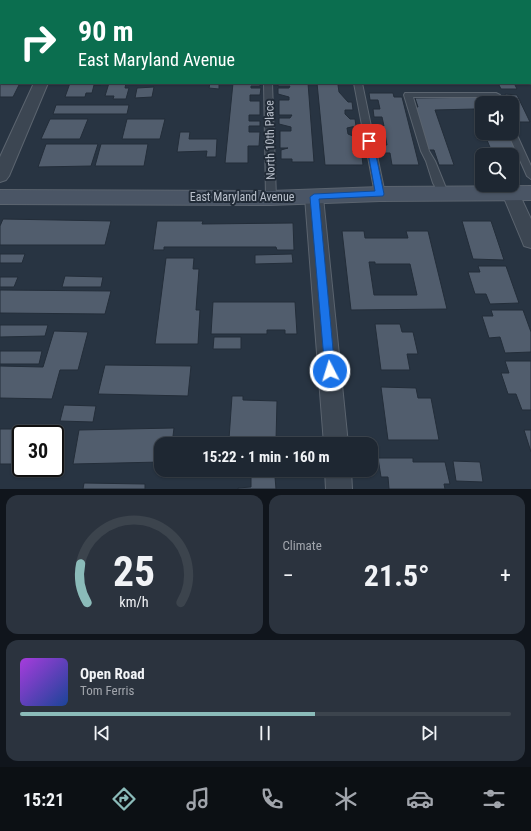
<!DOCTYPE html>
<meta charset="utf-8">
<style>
:root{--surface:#1e2732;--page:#2b333e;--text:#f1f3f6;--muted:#a1a5ac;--line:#3c444d;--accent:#8bbbb9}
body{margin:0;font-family:"Roboto Condensed",sans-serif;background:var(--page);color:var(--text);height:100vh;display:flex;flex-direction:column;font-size:15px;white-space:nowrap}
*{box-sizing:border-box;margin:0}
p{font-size:13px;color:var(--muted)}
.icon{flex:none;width:22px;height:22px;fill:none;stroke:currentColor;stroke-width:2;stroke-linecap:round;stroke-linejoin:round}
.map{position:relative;height:489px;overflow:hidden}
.panel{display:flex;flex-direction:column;gap:6px;padding:6px;background:#10151c;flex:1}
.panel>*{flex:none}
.top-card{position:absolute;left:0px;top:0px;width:531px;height:84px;box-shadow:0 1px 3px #0004,0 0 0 1px var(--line);background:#0b6e4f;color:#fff;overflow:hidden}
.tools{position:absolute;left:475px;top:96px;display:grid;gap:8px}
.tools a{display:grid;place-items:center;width:44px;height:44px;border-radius:8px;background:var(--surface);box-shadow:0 1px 3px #0004,0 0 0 1px var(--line);font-size:20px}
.speed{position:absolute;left:12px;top:425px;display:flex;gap:8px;font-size:20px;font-weight:700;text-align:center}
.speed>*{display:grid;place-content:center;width:52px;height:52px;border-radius:50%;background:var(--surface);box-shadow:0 1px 3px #0004,0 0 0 1px var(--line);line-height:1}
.speed .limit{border:2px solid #111;border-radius:6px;background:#fff;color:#111}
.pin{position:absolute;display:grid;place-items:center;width:34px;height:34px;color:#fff;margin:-17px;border-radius:8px;box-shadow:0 2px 6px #0006}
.me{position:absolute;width:44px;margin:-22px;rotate:355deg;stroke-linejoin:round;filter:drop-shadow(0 0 3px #0008)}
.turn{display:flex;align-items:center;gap:14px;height:84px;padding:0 12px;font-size:18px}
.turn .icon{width:52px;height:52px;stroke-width:2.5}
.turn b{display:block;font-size:28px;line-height:34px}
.big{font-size:30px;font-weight:700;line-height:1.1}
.panel .tile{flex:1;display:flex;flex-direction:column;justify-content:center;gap:6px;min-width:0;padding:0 14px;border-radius:12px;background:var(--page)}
.panel .dial{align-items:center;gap:0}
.dial svg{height:104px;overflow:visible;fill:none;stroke:var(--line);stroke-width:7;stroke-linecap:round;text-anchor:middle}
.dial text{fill:var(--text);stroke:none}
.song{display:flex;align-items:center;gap:12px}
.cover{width:48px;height:48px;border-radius:6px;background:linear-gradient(135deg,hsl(280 70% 55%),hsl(220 70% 35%))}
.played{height:4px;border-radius:2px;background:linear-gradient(90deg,var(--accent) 60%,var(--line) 60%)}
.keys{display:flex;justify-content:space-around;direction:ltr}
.heat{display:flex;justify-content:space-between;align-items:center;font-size:22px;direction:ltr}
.panel .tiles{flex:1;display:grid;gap:6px;grid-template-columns:1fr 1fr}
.tile:last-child{grid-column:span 2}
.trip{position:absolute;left:154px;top:437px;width:224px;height:40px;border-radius:12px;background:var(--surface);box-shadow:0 1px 3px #0004,0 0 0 1px var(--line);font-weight:700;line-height:40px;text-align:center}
.dock{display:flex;height:64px;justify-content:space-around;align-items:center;background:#0c1014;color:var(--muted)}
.dock .icon{width:28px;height:28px}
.dock .current{color:var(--accent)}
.dock b{font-size:18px;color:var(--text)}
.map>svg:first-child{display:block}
</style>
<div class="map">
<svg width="531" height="489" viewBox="0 0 531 489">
<rect width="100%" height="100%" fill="#283442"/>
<!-- building -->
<path fill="#515d6d" stroke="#232d39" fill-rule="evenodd" d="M0,0H27L1,1V14Z
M321,0H358V1H321Z
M0,78L1,83H20L13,97H0Z
M70,83H102L101,85H94L92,93H86L85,97H65Z
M109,83H126L125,88H129L126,99H113L114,96H105Z
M210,83H219V89L209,88Z
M233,83H260V86H251V88H261L260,95H250V101H260V115H249V121H260V126H249V132H260L259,146H248V163H225Z
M278,83H308L314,162H292V159H281V150L288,148H280V131H291V127L279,124V118H290L292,115H279V100H289V97L278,94V88H289L290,86H278Z
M317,83H344L338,85L339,92L348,102H352L353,110H345V114L350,119H355L356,126L347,128L348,134L358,138L359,145L353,147V152L357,156H362L363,165H325Z
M498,83H514L517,89H501Z
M154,87L152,97L135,98L137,88Z
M369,93H393L394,97H402L419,165H392L390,153H381L379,145H387L385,134H377L375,126H384L382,117H374L373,109H380L378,100H370Z
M505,94L517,95L530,122H516L512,112V103H508Z
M489,97L492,103H482V128L474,109L435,110L454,165H439L434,150H426L413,107H418L415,98Z
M56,105H129L127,114H53Z
M50,119H88L80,139H41Z
M127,119H165L160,139H122Z
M180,132H190L189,139H217L216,157H206L207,151L177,152Z
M484,133H508L517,153L482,155V165L477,152H492Z
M46,144H98L91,166L38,167Z
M101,144H148L144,166H95Z
M3,219L111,221L105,245H0V226Z
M157,221H203L202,224L293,223L294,250H277L276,247H164V250H153Z
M462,221H491L504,260L473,259Z
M342,231H364L365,238H408L406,231H428L447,309L351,310ZM369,262H375V264H410L417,295H374Z
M0,254H25L22,263H0Z
M292,254L293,263L255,264V255Z
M166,258H194L193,269H199L196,310H200L198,344H155Z
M478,266H506L519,303L490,304L486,294H475L468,272H480Z
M65,276L103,277L101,287H62Z
M0,277H18L14,287H0Z
M0,290L111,291L105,314L0,313Z
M213,302H295L297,334H285V330H267V334H211Z
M491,310H523L531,332V352L505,353L500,337L489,338L482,316H493Z
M375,324H400L402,332H413L418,354H407L410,370H381Z
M0,325H48L45,336L0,337Z
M54,331L88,332L78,370H60L52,399L0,398V366L43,367Z
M214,337H241V349H213Z
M0,351H42L39,364H0Z
M505,361H531V410H522L516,394H508L501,373H509Z
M105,365L191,366L188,396L98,394Z
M381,387L416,388L418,398H431L439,440H388Z
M232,396H243V400L277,401L276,440L229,439Z
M64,405L96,406L93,422L60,421Z
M174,428L172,444H161V462L73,464L79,430Z
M0,429H33L31,434H21V464H0Z
M524,430H531V452Z
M378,458H413V462H445L450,484H444L445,489H389L388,477H381Z
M453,461L480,462L483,482L456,481Z
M251,477H275L276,489H238V488L251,487Z
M84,483L145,484V489H83Z"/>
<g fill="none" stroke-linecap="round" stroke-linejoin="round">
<defs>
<path id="lane" d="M263,0H269V1H263Z
M414,0H420V1H414Z
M264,83H272L276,198L271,201L266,198Z
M354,83H362L385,194L380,197L375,194Z
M405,93H496L500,95L503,103H495L493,97H413L429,151L435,161L448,193L446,195H440L433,183L426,161L421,151L404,95Z
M512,130L516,133L531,166V179L527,176L508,133H512Z"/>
<path id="street" d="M0,63H1V71H0Z
M34,83H48L9,176L6,180L0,182V157Z
M511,187L517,189L531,219V248L524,246L522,241L502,193L505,189Z
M314,191L320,193L323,197L348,444H324L305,197L308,193Z
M325,470H351L352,489H326Z"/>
<path id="secondary" d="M531,186V200L380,201L271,205L0,204V190L271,191L380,187Z"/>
</defs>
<!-- lane casing -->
<use href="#lane" stroke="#5b646f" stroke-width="2"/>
<!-- street casing -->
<use href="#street" stroke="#5b646f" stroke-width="2"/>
<!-- secondary casing -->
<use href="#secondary" stroke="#5b646f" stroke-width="2"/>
<!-- lane -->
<use href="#lane" fill="#3c4652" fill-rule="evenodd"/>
<!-- street -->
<use href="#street" fill="#3c4652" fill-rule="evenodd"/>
<!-- secondary -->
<use href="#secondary" fill="#4a5565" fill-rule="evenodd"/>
</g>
<!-- route -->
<path fill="#1a73e8" stroke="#114b97" d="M367,139H369L373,141L384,194L383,196L319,199L335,371L334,374L330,375L326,374L325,371L310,197L314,194L375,191L366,141Z"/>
<g text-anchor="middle" stroke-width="4" stroke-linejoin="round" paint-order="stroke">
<!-- street labels -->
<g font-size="12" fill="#bac1cc" stroke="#212b37">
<text transform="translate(270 140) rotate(-91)" y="4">North 10th Place</text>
<text x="242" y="201">East Maryland Avenue</text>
</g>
</g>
</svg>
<div class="tools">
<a><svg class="icon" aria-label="sound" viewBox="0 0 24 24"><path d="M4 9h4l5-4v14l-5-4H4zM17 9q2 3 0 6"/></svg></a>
<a><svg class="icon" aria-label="search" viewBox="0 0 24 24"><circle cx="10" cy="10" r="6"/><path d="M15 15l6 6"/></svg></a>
</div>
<div class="speed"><div class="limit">30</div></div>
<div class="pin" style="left:369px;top:141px;background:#d93025"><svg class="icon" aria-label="arrive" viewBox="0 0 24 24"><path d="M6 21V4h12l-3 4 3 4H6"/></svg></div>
<svg class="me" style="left:330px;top:371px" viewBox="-20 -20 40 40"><circle r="17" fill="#1a73e8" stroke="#fff" stroke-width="3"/><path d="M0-11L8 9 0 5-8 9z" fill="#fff"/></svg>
<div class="trip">15:22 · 1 min · 160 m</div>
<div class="top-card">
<div class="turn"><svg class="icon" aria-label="right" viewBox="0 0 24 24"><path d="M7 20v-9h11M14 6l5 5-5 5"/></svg><div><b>90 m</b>East Maryland Avenue</div></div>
</div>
</div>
<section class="panel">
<div class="tiles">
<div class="tile dial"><svg viewBox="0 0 100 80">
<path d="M14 69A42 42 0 1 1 86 69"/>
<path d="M14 69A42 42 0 0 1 9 39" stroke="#8bbbb9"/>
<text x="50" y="56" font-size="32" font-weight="700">25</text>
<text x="50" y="72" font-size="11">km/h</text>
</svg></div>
<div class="tile"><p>Climate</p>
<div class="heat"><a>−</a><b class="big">21.5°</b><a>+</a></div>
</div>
<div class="tile">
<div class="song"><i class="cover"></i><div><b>Open Road</b><p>Tom Ferris</p></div></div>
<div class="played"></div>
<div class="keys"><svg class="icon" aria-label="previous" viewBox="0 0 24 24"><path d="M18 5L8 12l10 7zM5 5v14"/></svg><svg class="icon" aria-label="pause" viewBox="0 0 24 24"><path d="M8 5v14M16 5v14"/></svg><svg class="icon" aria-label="next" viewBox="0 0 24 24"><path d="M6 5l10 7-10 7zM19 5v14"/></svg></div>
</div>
</div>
</section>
<nav class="dock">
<b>15:21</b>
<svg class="icon current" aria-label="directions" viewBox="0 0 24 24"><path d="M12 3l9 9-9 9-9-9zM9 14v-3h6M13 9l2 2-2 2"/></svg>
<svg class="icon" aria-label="music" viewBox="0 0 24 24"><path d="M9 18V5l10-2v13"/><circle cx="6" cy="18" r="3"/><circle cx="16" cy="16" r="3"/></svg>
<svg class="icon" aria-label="phone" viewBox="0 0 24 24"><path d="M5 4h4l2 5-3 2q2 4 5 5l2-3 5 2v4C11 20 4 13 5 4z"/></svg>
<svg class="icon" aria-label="climate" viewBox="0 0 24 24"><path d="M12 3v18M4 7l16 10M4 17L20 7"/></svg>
<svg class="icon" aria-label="car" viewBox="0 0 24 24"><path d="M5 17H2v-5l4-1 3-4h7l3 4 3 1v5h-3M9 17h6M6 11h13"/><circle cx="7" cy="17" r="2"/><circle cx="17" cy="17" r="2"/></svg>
<svg class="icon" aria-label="filters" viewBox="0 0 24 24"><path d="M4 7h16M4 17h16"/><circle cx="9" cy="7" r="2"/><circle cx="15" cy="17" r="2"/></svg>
</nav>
